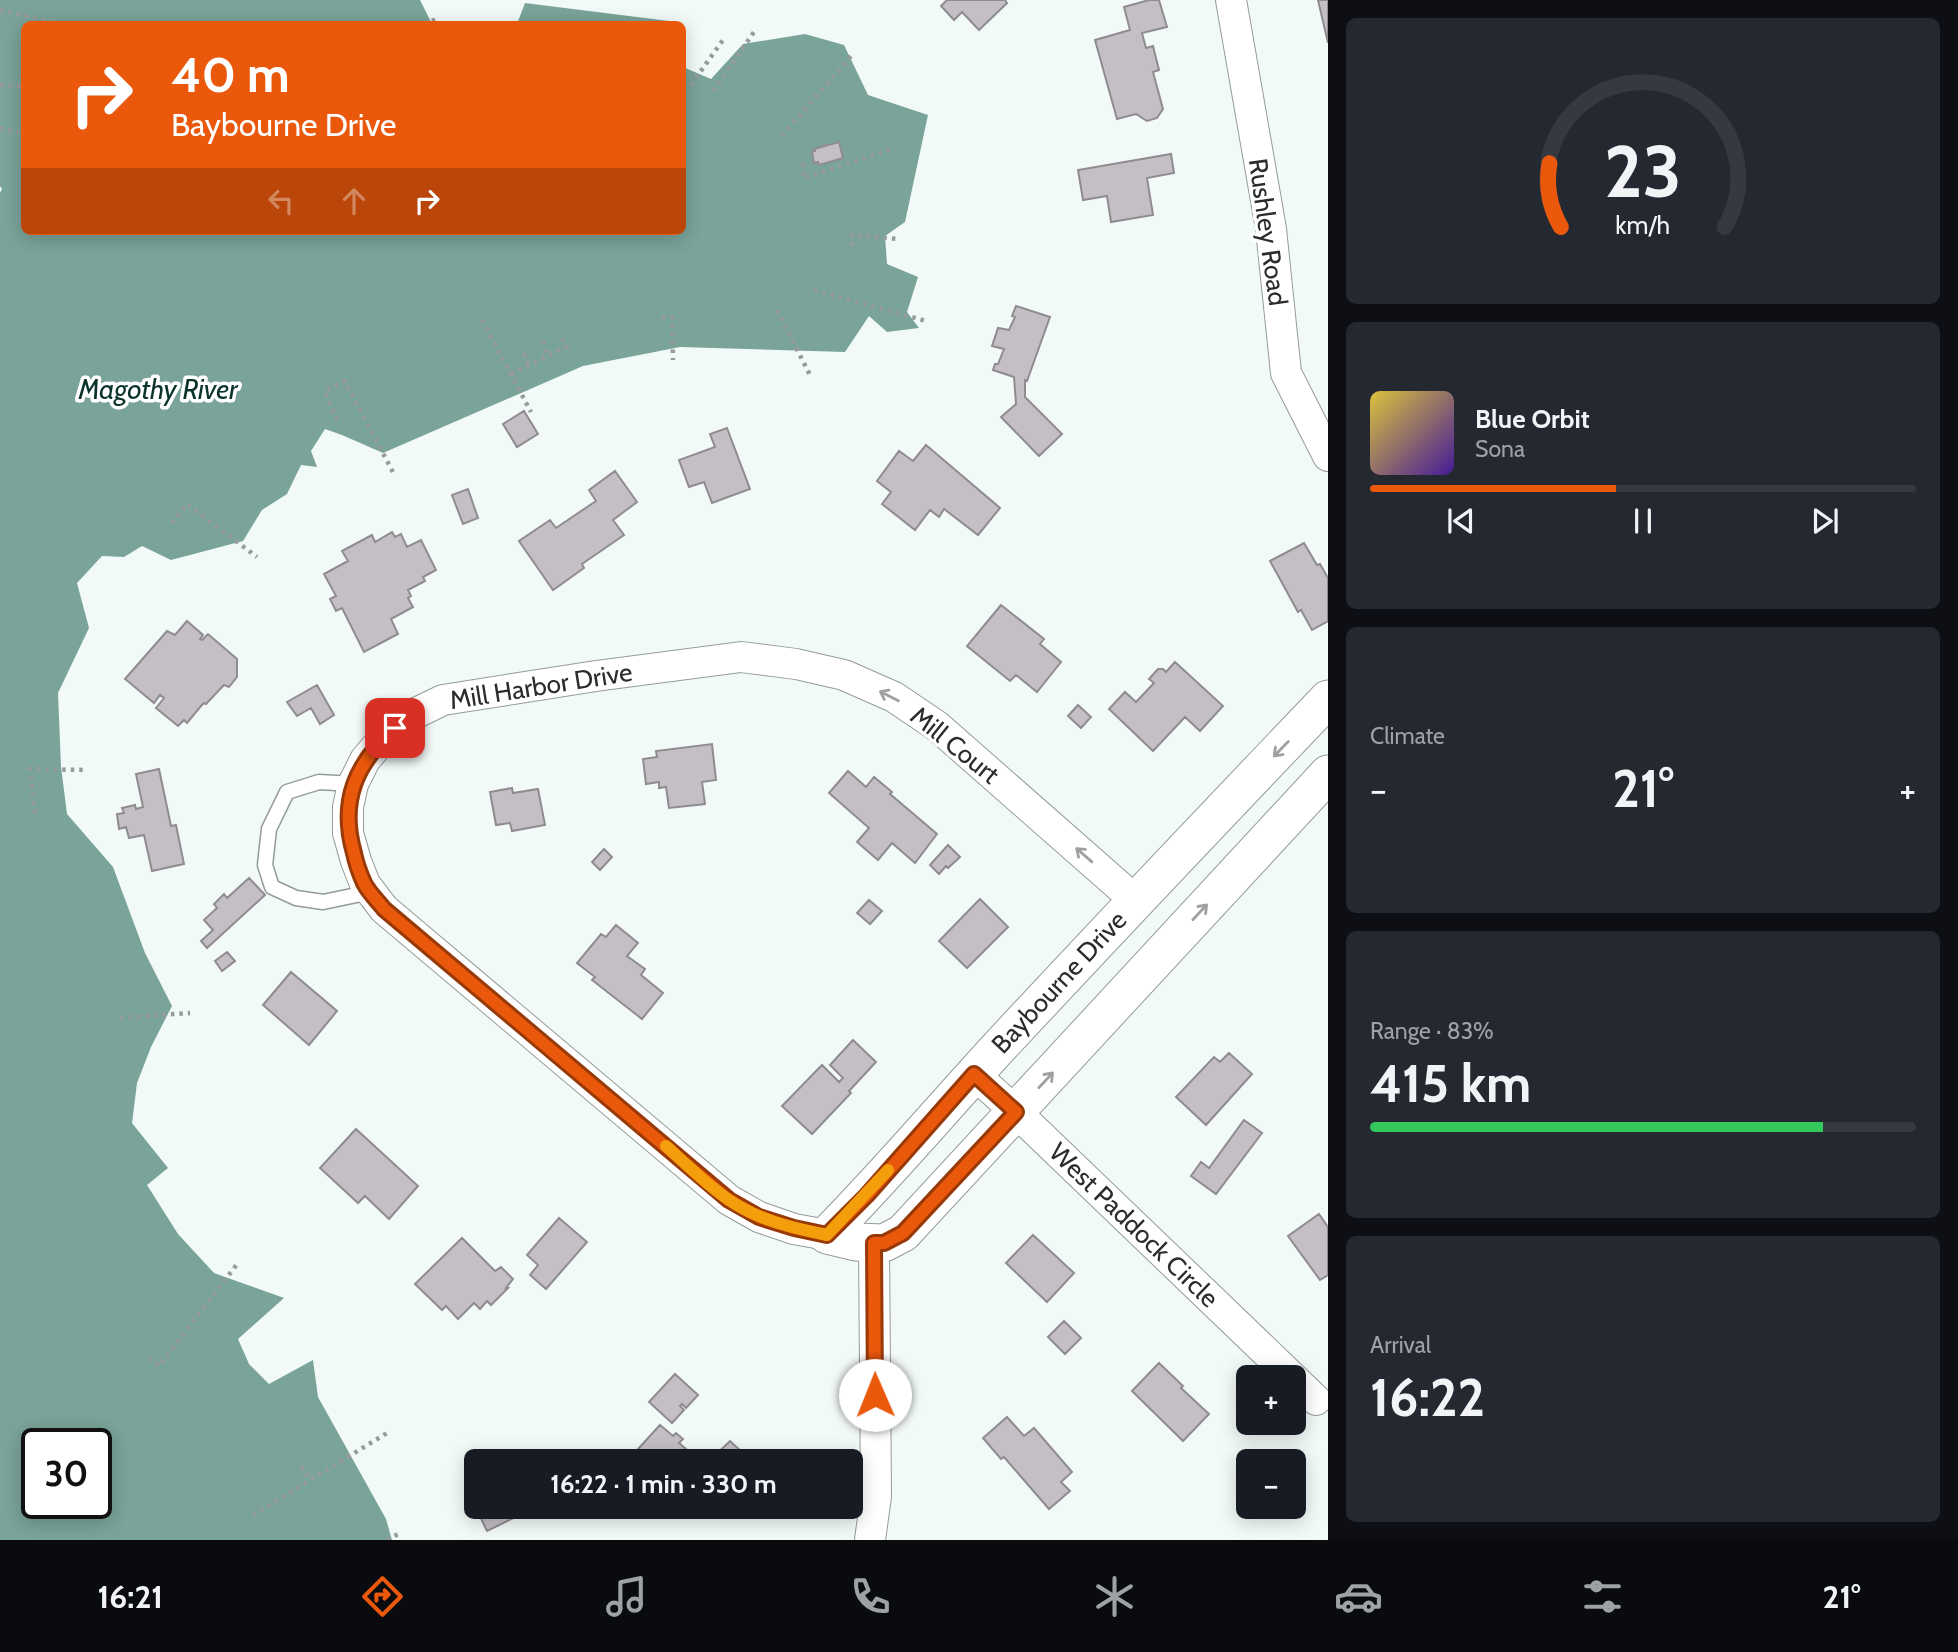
<!DOCTYPE html>
<meta charset="utf-8">
<style>
:root{--surface:#171b24;--page:#242831;--text:#f1f3f6;--muted:#9ea1a6;--line:#363941;--accent:#ea580c}
body{margin:0;font-family:Cabin,sans-serif;background:var(--page);color:var(--text);height:100vh;display:flex;flex-direction:column;font-size:26px;white-space:nowrap}
*{box-sizing:border-box;margin:0}
p{font-size:23px;color:var(--muted)}
.icon{flex:none;width:38px;height:38px;fill:none;stroke:currentColor;stroke-width:2;stroke-linecap:round;stroke-linejoin:round}
.map{position:relative;flex:1;overflow:hidden}
.panel{display:flex;flex-direction:column;gap:18px;padding:18px;background:#0d0f14;width:630px}
.panel>*{flex:none}
.top-card{position:absolute;left:21px;top:21px;width:665px;height:214px;border-radius:10px;box-shadow:0 4px 18px #0003;background:#ea580c;color:#fff;overflow:hidden}
.buttons{position:absolute;left:1236px;top:1365px;display:grid;gap:14px}
.buttons a{display:grid;place-items:center;width:70px;height:70px;border-radius:10px;background:var(--surface);box-shadow:0 4px 18px #0003;font-size:35px}
.speed{position:absolute;left:21px;top:1428px;display:flex;gap:14px;font-size:35px;font-weight:700;text-align:center}
.speed>*{display:grid;place-content:center;width:91px;height:91px;border-radius:50%;background:var(--surface);box-shadow:0 4px 18px #0003;line-height:1}
.speed .limit{border:4px solid #111;border-radius:10px;background:#fff;color:#111}
.pin{position:absolute;display:grid;place-items:center;width:60px;height:60px;color:#fff;margin:-30px;border-radius:14px;box-shadow:0 4px 10px #0006}
.me{position:absolute;width:77px;margin:-38px;rotate:359deg;stroke-linejoin:round;filter:drop-shadow(0 0 5px #0008)}
.turn{display:flex;align-items:center;gap:24px;height:147px;padding:0 35px;font-size:32px}
.turn .icon{width:91px;height:91px;stroke-width:2.5}
.turn b{display:block;font-size:49px;line-height:60px}
.lanes{display:flex;align-items:center;height:66px;padding:0 35px;background:#0003;justify-content:center;gap:35px;direction:ltr}
.lanes .off{opacity:.35}
.big{font-size:52px;font-weight:700;line-height:1.1}
.panel .card{flex:1;display:flex;flex-direction:column;justify-content:center;gap:10px;min-width:0;padding:0 24px;border-radius:10px;background:var(--page)}
.panel .dial{align-items:center;gap:0}
.dial svg{height:182px;overflow:visible;fill:none;stroke:var(--line);stroke-width:7;stroke-linecap:round;text-anchor:middle}
.dial text{fill:var(--text);stroke:none}
.song{display:flex;align-items:center;gap:21px}
.cover{width:84px;height:84px;border-radius:10px;background:linear-gradient(135deg,hsl(50 70% 55%),hsl(260 70% 35%))}
.played{height:7px;border-radius:4px;background:linear-gradient(90deg,var(--accent) 45%,var(--line) 45%)}
.keys{display:flex;justify-content:space-around;direction:ltr}
.heat{display:flex;justify-content:space-between;align-items:center;font-size:38px;direction:ltr}
.charge{height:10px;border-radius:5px;background:linear-gradient(90deg,#34c759 83%,var(--line) 0)}
.trip{position:absolute;left:464px;top:1449px;width:399px;height:70px;border-radius:10px;background:var(--surface);box-shadow:0 4px 18px #0003;font-weight:700;line-height:70px;text-align:center}
.tabs{display:flex;height:112px;justify-content:space-around;align-items:center;background:#090b0e;color:var(--muted)}
.tabs .icon{width:49px;height:49px}
.tabs .current{color:var(--accent)}
.tabs b{font-size:32px;color:var(--text)}
main{display:flex;flex:1;min-height:0}
.map>svg:first-child{display:block}
</style>
<main>
<div class="map">
<svg width="1328" height="1540" viewBox="0 0 1328 1540">
<rect width="100%" height="100%" fill="#f2faf8"/>
<!-- water -->
<path fill="#7aa399" fill-rule="evenodd" d="M0,0H420L432,24H24V231H682L683,67L711,79L743,44L805,34L844,45L868,95L928,115L905,222L885,236L887,264L918,277L907,312L919,328L887,332L869,316L845,352L680,347L583,366L383,453L342,435L325,429L311,451L317,467L301,465L287,494L262,510L243,541L171,560L142,546L124,557L102,556L77,583L89,628L58,693L61,767L67,814L113,867L145,953L172,1006L151,1047L137,1083L132,1123L168,1168L147,1185L178,1234L214,1273L284,1298L238,1339L249,1364L269,1384L313,1360L318,1397L386,1519L392,1540H0V193L2,189L0,186ZM37,1444H96V1503H37Z
M525,3L669,21L668,24H517Z"/>
<!-- building -->
<path fill="#c4bfc5" stroke="#908b91" stroke-width="2" d="M947,0H1005L1007,3L979,30L962,12L954,20L941,6Z
M1149,0H1159L1167,27L1142,33L1146,48L1153,46L1159,70L1153,72L1163,109L1157,118L1147,121L1136,114L1117,119L1095,40L1130,30L1124,7Z
M1318,0H1328V43Z
M839,142L843,158L819,165L818,162L814,163L812,152L815,151L814,149Z
M1171,154L1174,173L1147,178L1153,215L1111,222L1107,196L1083,200L1078,170Z
M1016,306L1050,317L1027,381L1025,380V397L1062,434L1039,456L1001,417L1016,404L1014,377L993,370L995,364H998L1004,349L992,346L998,328L1009,330L1015,317L1012,316Z
M524,411L538,434L517,447L503,424Z
M727,428L750,489L712,503L704,482L689,487L679,460L715,447L710,434Z
M926,445L1000,508L978,535L944,509L939,517L930,510L915,530L882,504L891,492L877,481L899,451L913,461Z
M615,471L637,502L613,520L624,535L582,564L584,568L553,590L519,541L550,520L556,528L596,501L589,490Z
M468,489L478,518L463,524L452,495Z
M392,532L395,537L401,534L407,547L421,540L436,570L423,577L425,581L408,590L411,596L408,598L413,607L391,619L398,634L364,652L342,608L336,611L330,599L336,596L324,574L348,561L342,551L372,535L375,542Z
M1304,543L1317,565L1320,564L1328,578V621L1312,630L1301,610L1298,612L1270,561Z
M1001,605L1044,639L1040,644L1061,662L1037,692L1016,675L1010,681L967,646Z
M187,621L203,635L200,639L202,640L208,634L237,659V677L229,687L224,685L206,704L204,703L201,706L187,723L184,720L178,726L156,708L164,698L160,695L154,703L125,679L167,631L175,635Z
M1175,662L1223,706L1200,731L1185,717L1153,751L1109,709L1125,692L1136,702L1154,683L1149,679L1158,669H1163L1166,672Z
M317,685L334,715L320,724L311,708L297,716L287,702Z
M1078,705L1091,717L1081,728L1068,716Z
M712,744L716,780L702,782L705,804L669,808L666,787L659,788V782L646,784L643,759L657,757L656,751Z
M159,769L171,826L176,825L184,864L152,871L144,835L129,838L126,827L119,829L117,814L124,813L122,808L135,805L136,809L143,807L136,774Z
M848,771L866,787L874,777L892,792L890,794L937,834L915,863L892,843L878,860L857,842L869,828L829,793Z
M512,788L513,793L538,789L545,825L512,831L510,823L496,825L490,792Z
M948,845L960,857L948,868L946,866L939,874L930,865Z
M604,849L612,857L600,870L592,862Z
M249,878L265,895L207,948L201,941L213,930L204,920L217,908L214,904L224,894L227,898Z
M980,899L1008,927L967,968L939,941Z
M869,900L882,911L870,924L857,913Z
M616,925L638,943L627,956L645,969L641,975L663,993L642,1019L592,980L595,977L577,963L601,934L606,937Z
M227,952L235,961L222,971L215,961Z
M291,972L337,1011L309,1045L263,1005Z
M853,1040L876,1062L849,1091L851,1093L812,1134L782,1106L822,1065L839,1082L843,1078L830,1065Z
M1229,1053L1252,1074L1206,1125L1176,1097L1214,1057L1220,1062Z
M1244,1120L1262,1133L1216,1194L1191,1176L1201,1162L1209,1168Z
M356,1129L418,1186L389,1219L365,1196L358,1203L320,1168Z
M1319,1214L1328,1227V1275L1320,1280L1288,1236Z
M559,1218L587,1242L546,1289L530,1275L538,1265L527,1255Z
M1033,1235L1074,1273L1047,1302L1006,1263Z
M462,1238L495,1271L501,1267L513,1279L506,1288H508L491,1305L487,1301L480,1309L474,1303L458,1319L446,1306L442,1310L415,1284Z
M1064,1321L1081,1338L1065,1354L1048,1337Z
M1159,1363L1183,1386L1181,1388L1209,1414L1183,1441L1132,1391Z
M675,1374L698,1395L686,1408L682,1404L680,1406L684,1410L672,1423L649,1402Z
M1007,1417L1024,1436L1034,1428L1072,1472L1061,1482L1070,1491L1049,1509L1004,1457L1001,1459L983,1438Z
M660,1425L673,1436L676,1433L683,1439L679,1443L700,1461H630L628,1460Z
M730,1441L744,1454L737,1461H709Z
M476,1490V1507H531L532,1509L487,1531L469,1493Z"/>
<g fill="none" stroke-linecap="round" stroke-linejoin="round">
<defs>
<path id="service" d="M353,784L319,782L287,792L269,829L265,865L272,887L296,898L323,902L371,892"/>
<path id="minor" d="M1231,0L1271,229L1286,373L1328,456
M974,1074L1016,1112L1292,1377
M827,1235L794,1229L759,1217L729,1200L384,909L365,884L356,861L348,833V807L353,784L365,760L381,741L395,728L414,714L443,700L596,676L741,657L796,664L844,675L894,697L937,726L1135,900
M1293,1378L1316,1400
M870,1540L876,1496L874,1243"/>
<path id="tertiary" d="M1328,699C1218,814 1108,930 999,1047C942,1109 887,1174 827,1235L856,1242L884,1243L903,1233L1328,774"/>
</defs>
<!-- service casing -->
<use href="#service" stroke="#949c9a" stroke-width="17"/>
<!-- minor casing -->
<use href="#minor" stroke="#949c9a" stroke-width="32"/>
<!-- tertiary casing -->
<use href="#tertiary" stroke="#949c9a" stroke-width="39"/>
<!-- path -->
<path stroke="#969c9a" stroke-width="4.5" stroke-dasharray="3.5 5" stroke-linecap="butt" d="M0,10L62,24
M424,24L439,18
M0,85L24,87
M691,85L725,37
M20,87L21,72
M713,91L754,32
M0,128L24,133
M782,136L852,55
M803,163L804,178L895,148
M852,246V235L899,239
M814,290L926,321
M777,310L811,377
M662,317H672L673,360
M482,320L531,412
M543,341L548,356
M524,353L529,366
M511,374L567,346L560,336
M337,420L325,391L345,381L395,476
M172,523L187,504L257,557
M35,813L30,769L87,770
M120,1018L190,1013
M149,1358L159,1366L238,1263
M301,1466L310,1480
M253,1515L387,1433
M387,1540L402,1532"/>
<!-- service -->
<use href="#service" stroke="#fff" stroke-width="14"/>
<!-- minor -->
<use href="#minor" stroke="#fff" stroke-width="30"/>
<!-- tertiary -->
<use href="#tertiary" stroke="#fff" stroke-width="37"/>
</g>
<!-- one-way arrows -->
<defs><path id="oneway-shaft" d="M-6 0H5M1.5-3L5.5 0L1.5 3" fill="none" stroke-width="1.6" stroke-linecap="round" stroke-linejoin="round" transform="scale(1.75)"/></defs>
<g stroke="#9fa0a0">
<use href="#oneway-shaft" transform="translate(889 696) rotate(-153)"/>
<use href="#oneway-shaft" transform="translate(1281 749) rotate(134)"/>
<use href="#oneway-shaft" transform="translate(1084 855) rotate(-139)"/>
<use href="#oneway-shaft" transform="translate(1200 912) rotate(-47)"/>
<use href="#oneway-shaft" transform="translate(1046 1080) rotate(-47)"/>
</g>
<g fill="none" stroke-linecap="round" stroke-linejoin="round">
<defs>
<path id="route" d="M395,728C356,763 339,801 354,853C356,863 360,874 364,883C369,893 378,901 384,909L729,1200L759,1217L794,1228L827,1235L867,1195L974,1074L1016,1112L903,1233L884,1243H874L875,1395"/>
</defs>
<!-- route casing -->
<use href="#route" stroke="#983908" stroke-width="18"/>
<!-- route -->
<use href="#route" stroke="#ea580c" stroke-width="12"/>
<!-- slow -->
<path stroke="#f59e0b" stroke-width="12" d="M666,1146C686,1164 707,1185 729,1200C758,1220 793,1228 827,1235L888,1170"/>
</g>
<g text-anchor="middle" stroke-width="7" stroke-linejoin="round" paint-order="stroke">
<!-- street labels -->
<g font-size="26" fill="#2a2d2c" stroke="#fff">
<text transform="translate(1268 232) rotate(82)" y="9">Rushley Road</text>
<text transform="translate(541 686) rotate(-9)" y="9">Mill Harbor Drive</text>
<text transform="translate(955 745) rotate(39)" y="9">Mill Court</text>
<text transform="translate(1059 982) rotate(-47)" y="9">Baybourne Drive</text>
<text transform="translate(1134 1225) rotate(44)" y="9">West Paddock Circle</text>
</g>
<!-- water labels -->
<g font-size="28" font-style="italic" fill="#0b332c" stroke="#fff">
<text x="158" y="399">Magothy River</text>
</g>
</g>
</svg>
<div class="buttons">
<a>+</a>
<a>−</a>
</div>
<div class="speed"><div class="limit">30</div></div>
<div class="pin" style="left:395px;top:728px;background:#d93025"><svg class="icon" aria-label="arrive" viewBox="0 0 24 24"><path d="M6 21V4h12l-3 4 3 4H6"/></svg></div>
<svg class="me" style="left:875px;top:1395px" viewBox="-20 -20 40 40"><circle r="19" fill="#fff"/><path d="M0-13L10 11 0 6-10 11z" fill="#ea580c"/></svg>
<div class="trip">16:22 · 1 min · 330 m</div>
<div class="top-card">
<div class="turn"><svg class="icon" aria-label="right" viewBox="0 0 24 24"><path d="M7 20v-9h11M14 6l5 5-5 5"/></svg><div><b>40 m</b>Baybourne Drive</div></div>
<div class="lanes"><svg class="icon off" aria-label="left" viewBox="0 0 24 24"><path d="M17 20v-9H6M10 6l-5 5 5 5"/></svg><svg class="icon off" aria-label="ahead" viewBox="0 0 24 24"><path d="M12 20V5M6 11l6-6 6 6"/></svg><svg class="icon" aria-label="right" viewBox="0 0 24 24"><path d="M7 20v-9h11M14 6l5 5-5 5"/></svg></div>
</div>
</div>
<section class="panel">
<div class="card dial"><svg viewBox="0 0 100 80">
<path d="M14 69A42 42 0 1 1 86 69"/>
<path d="M14 69A42 42 0 0 1 9 41" stroke="#ea580c"/>
<text x="50" y="56" font-size="32" font-weight="700">23</text>
<text x="50" y="72" font-size="11">km/h</text>
</svg></div>
<div class="card">
<div class="song"><i class="cover"></i><div><b>Blue Orbit</b><p>Sona</p></div></div>
<div class="played"></div>
<div class="keys"><svg class="icon" aria-label="previous" viewBox="0 0 24 24"><path d="M18 5L8 12l10 7zM5 5v14"/></svg><svg class="icon" aria-label="pause" viewBox="0 0 24 24"><path d="M8 5v14M16 5v14"/></svg><svg class="icon" aria-label="next" viewBox="0 0 24 24"><path d="M6 5l10 7-10 7zM19 5v14"/></svg></div>
</div>
<div class="card"><p>Climate</p>
<div class="heat"><a>−</a><b class="big">21°</b><a>+</a></div>
</div>
<div class="card"><p>Range · 83%</p><b class="big">415 km</b><div class="charge"></div></div>
<div class="card"><p>Arrival</p><b class="big">16:22</b></div>
</section>
</main>
<nav class="tabs">
<b>16:21</b>
<svg class="icon current" aria-label="directions" viewBox="0 0 24 24"><path d="M12 3l9 9-9 9-9-9zM9 14v-3h6M13 9l2 2-2 2"/></svg>
<svg class="icon" aria-label="music" viewBox="0 0 24 24"><path d="M9 18V5l10-2v13"/><circle cx="6" cy="18" r="3"/><circle cx="16" cy="16" r="3"/></svg>
<svg class="icon" aria-label="phone" viewBox="0 0 24 24"><path d="M5 4h4l2 5-3 2q2 4 5 5l2-3 5 2v4C11 20 4 13 5 4z"/></svg>
<svg class="icon" aria-label="climate" viewBox="0 0 24 24"><path d="M12 3v18M4 7l16 10M4 17L20 7"/></svg>
<svg class="icon" aria-label="car" viewBox="0 0 24 24"><path d="M5 17H2v-5l4-1 3-4h7l3 4 3 1v5h-3M9 17h6M6 11h13"/><circle cx="7" cy="17" r="2"/><circle cx="17" cy="17" r="2"/></svg>
<svg class="icon" aria-label="filters" viewBox="0 0 24 24"><path d="M4 7h16M4 17h16"/><circle cx="9" cy="7" r="2"/><circle cx="15" cy="17" r="2"/></svg>
<b>21°</b>
</nav>
